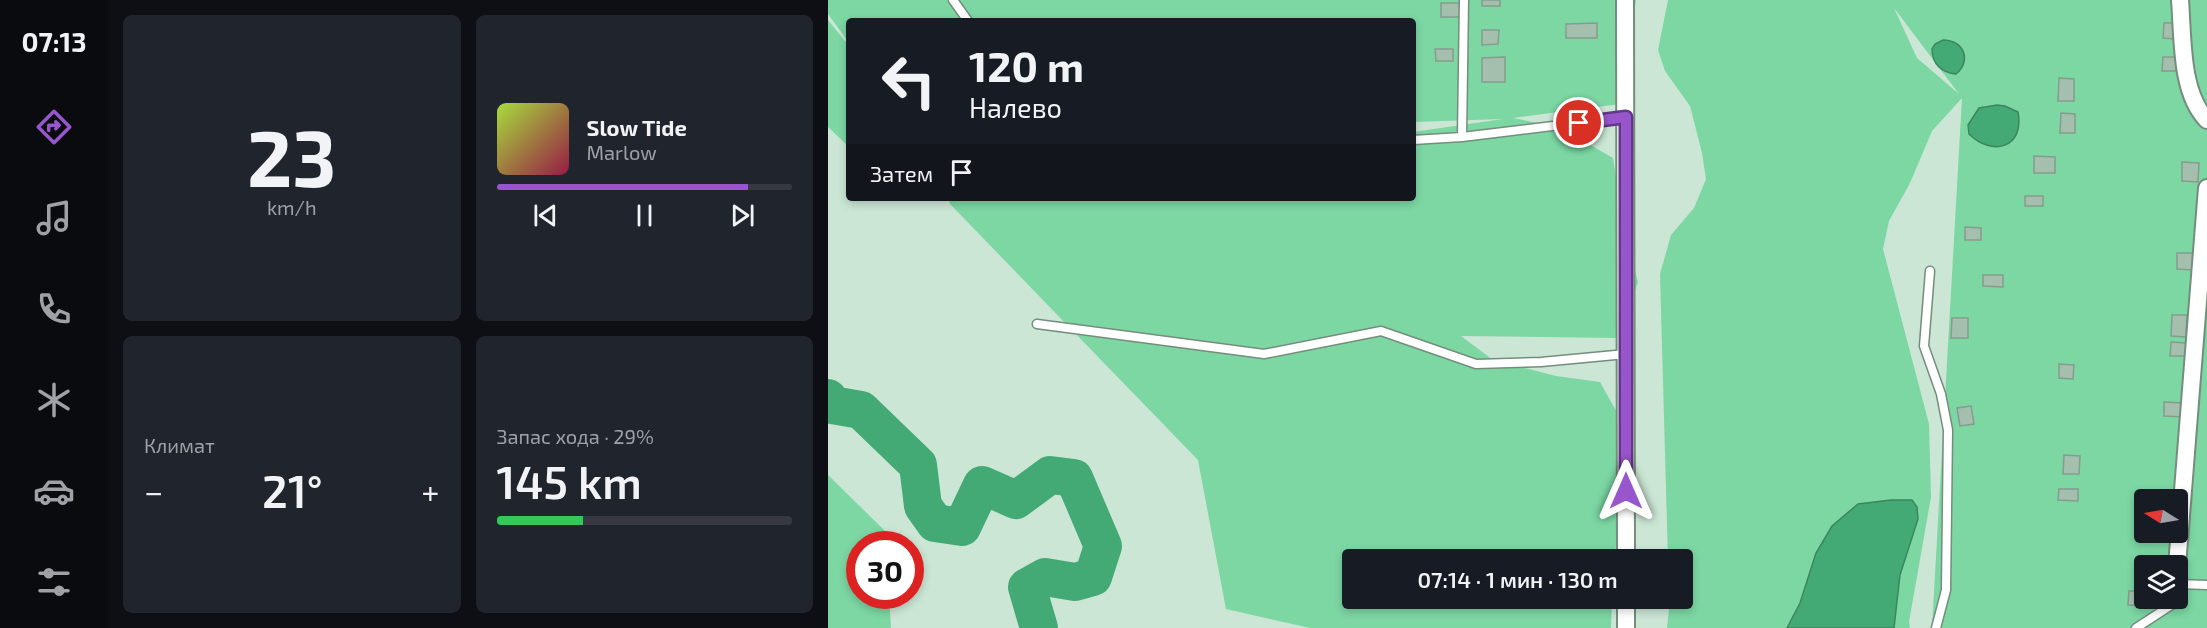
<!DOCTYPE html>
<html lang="ru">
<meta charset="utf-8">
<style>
:root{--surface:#171b24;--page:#20242c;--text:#f1f3f6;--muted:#9ea1a6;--line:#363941;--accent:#9856cc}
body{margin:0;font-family:"Exo 2",sans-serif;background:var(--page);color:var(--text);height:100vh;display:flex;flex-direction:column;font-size:22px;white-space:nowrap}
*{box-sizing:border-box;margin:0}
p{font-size:20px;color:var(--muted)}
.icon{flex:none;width:33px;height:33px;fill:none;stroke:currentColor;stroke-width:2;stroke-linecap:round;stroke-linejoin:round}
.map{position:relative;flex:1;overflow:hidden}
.drawer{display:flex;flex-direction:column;gap:15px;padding:15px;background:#0d0f14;width:720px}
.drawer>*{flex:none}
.banner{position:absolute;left:18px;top:18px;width:570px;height:183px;border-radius:6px;box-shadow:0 3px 9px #0003;background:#171b24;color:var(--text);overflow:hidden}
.needle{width:39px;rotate:281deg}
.tools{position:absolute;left:1306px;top:489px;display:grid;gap:12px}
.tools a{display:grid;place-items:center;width:54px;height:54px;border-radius:6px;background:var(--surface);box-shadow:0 3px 9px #0003;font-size:30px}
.speed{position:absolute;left:18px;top:531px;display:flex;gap:12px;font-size:30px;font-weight:700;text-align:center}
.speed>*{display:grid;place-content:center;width:78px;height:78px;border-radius:50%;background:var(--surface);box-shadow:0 3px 9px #0003;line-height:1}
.speed .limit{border:9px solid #d22;background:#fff;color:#111}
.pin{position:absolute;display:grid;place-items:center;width:51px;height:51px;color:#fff;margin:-26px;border:3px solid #fff;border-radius:50%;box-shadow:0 2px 6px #0007}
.me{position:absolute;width:66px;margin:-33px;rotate:0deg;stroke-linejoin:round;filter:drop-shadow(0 0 4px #0008)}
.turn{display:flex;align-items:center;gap:21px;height:126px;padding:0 24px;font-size:27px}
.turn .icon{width:78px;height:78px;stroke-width:2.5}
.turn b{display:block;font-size:42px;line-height:51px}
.then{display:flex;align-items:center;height:57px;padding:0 24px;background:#0003;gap:12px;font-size:22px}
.big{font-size:45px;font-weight:600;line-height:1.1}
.drawer .widget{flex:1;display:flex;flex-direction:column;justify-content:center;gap:9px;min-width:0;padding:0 21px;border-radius:9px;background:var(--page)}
.drawer .dial{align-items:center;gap:0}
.dial b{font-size:78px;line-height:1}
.song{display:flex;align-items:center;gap:18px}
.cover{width:72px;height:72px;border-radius:9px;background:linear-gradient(135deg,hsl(80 70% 55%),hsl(340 70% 35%))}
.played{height:6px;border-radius:3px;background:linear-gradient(90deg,var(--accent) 85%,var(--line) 85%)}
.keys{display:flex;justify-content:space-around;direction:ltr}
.heat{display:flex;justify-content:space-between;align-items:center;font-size:33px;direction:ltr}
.charge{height:9px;border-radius:4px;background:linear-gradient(90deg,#34c759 29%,var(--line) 0)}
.drawer .tiles{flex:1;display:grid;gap:15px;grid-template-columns:repeat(2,1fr)}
.trip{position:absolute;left:514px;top:549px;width:351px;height:60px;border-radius:6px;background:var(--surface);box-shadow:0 3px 9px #0003;font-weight:600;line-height:60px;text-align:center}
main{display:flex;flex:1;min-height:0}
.tab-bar{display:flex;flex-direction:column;width:108px;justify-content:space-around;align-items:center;background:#090b0e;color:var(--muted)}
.tab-bar .icon{width:42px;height:42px}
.tab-bar .selected{color:var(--accent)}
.tab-bar b{font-size:27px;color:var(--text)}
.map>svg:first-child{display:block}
</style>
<main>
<nav class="tab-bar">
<b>07:13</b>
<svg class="icon selected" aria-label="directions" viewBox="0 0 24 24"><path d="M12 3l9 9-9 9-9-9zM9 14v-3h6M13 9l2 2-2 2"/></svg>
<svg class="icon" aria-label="music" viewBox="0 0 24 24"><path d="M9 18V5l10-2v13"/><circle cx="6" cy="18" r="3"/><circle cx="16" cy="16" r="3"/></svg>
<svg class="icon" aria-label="phone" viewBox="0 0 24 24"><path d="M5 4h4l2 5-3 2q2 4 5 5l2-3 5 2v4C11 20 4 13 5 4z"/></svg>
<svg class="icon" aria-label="climate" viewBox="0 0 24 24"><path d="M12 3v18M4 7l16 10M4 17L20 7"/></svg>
<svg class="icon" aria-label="car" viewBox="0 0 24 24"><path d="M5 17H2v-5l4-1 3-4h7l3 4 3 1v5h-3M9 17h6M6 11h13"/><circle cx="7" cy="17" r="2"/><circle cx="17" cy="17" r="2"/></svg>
<svg class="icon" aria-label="filters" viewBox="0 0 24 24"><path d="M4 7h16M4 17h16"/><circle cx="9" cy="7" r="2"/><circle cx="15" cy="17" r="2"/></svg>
</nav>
<section class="drawer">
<div class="tiles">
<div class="widget dial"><b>23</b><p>km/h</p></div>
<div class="widget">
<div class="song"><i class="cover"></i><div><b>Slow Tide</b><p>Marlow</p></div></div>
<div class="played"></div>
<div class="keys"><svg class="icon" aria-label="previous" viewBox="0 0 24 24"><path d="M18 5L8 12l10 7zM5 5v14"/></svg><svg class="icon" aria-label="pause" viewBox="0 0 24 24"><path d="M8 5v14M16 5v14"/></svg><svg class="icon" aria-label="next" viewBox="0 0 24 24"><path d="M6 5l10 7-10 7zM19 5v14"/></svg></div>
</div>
<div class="widget"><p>Климат</p>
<div class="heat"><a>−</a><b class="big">21°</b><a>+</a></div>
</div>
<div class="widget"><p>Запас хода · 29%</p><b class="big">145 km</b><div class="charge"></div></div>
</div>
</section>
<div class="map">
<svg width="1379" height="628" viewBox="0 0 1379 628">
<rect width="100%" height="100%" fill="#cbe6d5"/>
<!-- green -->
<path fill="#7cd7a3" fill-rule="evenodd" d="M0,0H808L792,104L685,118L731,127L785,158L797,238L810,282L790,338L633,336L665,360L728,376L772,382L791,416L793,466L787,559L525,560V598L784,599L783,628H482L398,609L370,460L122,204L121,198H585V132L675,119L585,122V21H21V43L0,14Z
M840,0H1379V628H1104L1134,98L1104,131L1082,183L1061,221L1055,249L1101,424L1103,497L1081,622L1082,628H1066L1072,575L1090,519L988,553L972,603L959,628H839L842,599L855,598V560L840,559L832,274L843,235L866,208L878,179L874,153L862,106L837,71L830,50ZM1066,8L1131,94L1089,58ZM1317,500H1350V532H1317ZM1317,566H1350V598H1317Z
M0,20L21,46V147L0,127Z
M0,475L58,532V544H32V596H61L63,628H0Z"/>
<!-- water -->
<path fill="#44aa75" stroke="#3c865f" stroke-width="1.5" d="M1115,40C1136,40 1144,61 1128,74C1114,73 1104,64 1104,49L1107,44Z
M1169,105L1177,106L1190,112C1197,148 1164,157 1141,134L1140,125L1151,108Z
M1063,500H1084L1089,507L1090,519L1072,575L1066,628H959L972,603L988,553L1004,526L1030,504Z"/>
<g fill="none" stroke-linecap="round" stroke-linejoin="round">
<!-- river -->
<path stroke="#44aa75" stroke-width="38" d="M0,398L4,405L33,410L90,465L95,506L107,523L134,527L154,485L188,500L222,475L246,478L275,546L265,577L247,582L217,577L199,587L211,628"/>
</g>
<!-- building -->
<path fill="#a5bfae" stroke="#849d8d" stroke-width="1.5" d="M654,0H672V6H654Z
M613,3H632V17H613Z
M769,23V38H738V24Z
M1336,23H1346V39L1335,38Z
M654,30H671L670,44L654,45Z
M607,49H625V61H608Z
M677,57V82H654V58Z
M1335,57H1348V71H1334Z
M1231,78L1246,79V101H1230Z
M1233,113L1247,114V133H1232Z
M1206,156L1227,157V173H1206Z
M1354,162L1371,163L1370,182L1354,181Z
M1197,196H1215V206H1197Z
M1137,227L1153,228V240H1137Z
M1349,253H1366L1365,270L1349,269Z
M1155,275H1175V287L1155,286Z
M1344,315H1359L1358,337L1343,336Z
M1124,318H1140V338H1123Z
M1343,342L1358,343V356H1342Z
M1231,364L1246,365L1245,379L1231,378Z
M1336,402L1356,403V417L1336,416Z
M1143,406L1146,424L1132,426L1129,408Z
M1236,455L1252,456L1251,474H1235Z
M1231,489H1250V501L1230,500Z
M1326,561H1344V566H1326Z
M1301,591H1317V598H1323L1322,606L1300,605Z"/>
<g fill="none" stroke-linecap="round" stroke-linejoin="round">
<defs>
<path id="service" d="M125,0L140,21
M634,137L636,0
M585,140L634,137L798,117
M1102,271L1096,346L1113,394L1120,430L1118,590L1108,628
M209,324L436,354L553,331L648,364L713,362L798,354
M1350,584L1379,585
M1308,628L1345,604V598"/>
<path id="minor" d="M797,0L798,560
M1352,0C1355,36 1352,93 1379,120
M1349,566L1379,188
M798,628V598"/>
</defs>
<!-- service casing -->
<use href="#service" stroke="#748d7d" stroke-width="11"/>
<!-- minor casing -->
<use href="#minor" stroke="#748d7d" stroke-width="20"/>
<!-- service -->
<use href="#service" stroke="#fff" stroke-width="8"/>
<!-- minor -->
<use href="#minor" stroke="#fff" stroke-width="16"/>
</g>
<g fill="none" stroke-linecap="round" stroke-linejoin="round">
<defs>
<path id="route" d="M751,123L798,117V491"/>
</defs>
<!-- route casing -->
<use href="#route" stroke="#633885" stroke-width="15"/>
<!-- route -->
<use href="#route" stroke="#9856cc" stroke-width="10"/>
</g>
</svg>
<div class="tools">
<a><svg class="needle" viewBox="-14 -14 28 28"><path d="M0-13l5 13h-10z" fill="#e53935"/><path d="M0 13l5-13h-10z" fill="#9ea1a6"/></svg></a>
<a><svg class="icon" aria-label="layers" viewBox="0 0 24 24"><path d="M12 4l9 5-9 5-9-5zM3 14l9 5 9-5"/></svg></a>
</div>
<div class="speed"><div class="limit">30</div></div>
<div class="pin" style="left:751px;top:123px;background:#d93025"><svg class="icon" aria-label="arrive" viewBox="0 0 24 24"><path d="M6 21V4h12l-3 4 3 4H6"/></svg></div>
<svg class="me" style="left:798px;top:491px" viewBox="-20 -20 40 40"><path d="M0-17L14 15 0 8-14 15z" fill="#9856cc" stroke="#fff" stroke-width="4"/></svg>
<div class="trip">07:14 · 1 мин · 130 m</div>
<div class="banner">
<div class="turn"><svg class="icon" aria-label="left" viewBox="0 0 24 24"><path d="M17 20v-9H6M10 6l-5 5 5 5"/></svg><div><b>120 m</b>Налево</div></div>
<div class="then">Затем<svg class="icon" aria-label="arrive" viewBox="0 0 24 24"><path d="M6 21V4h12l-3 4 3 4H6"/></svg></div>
</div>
</div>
</main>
